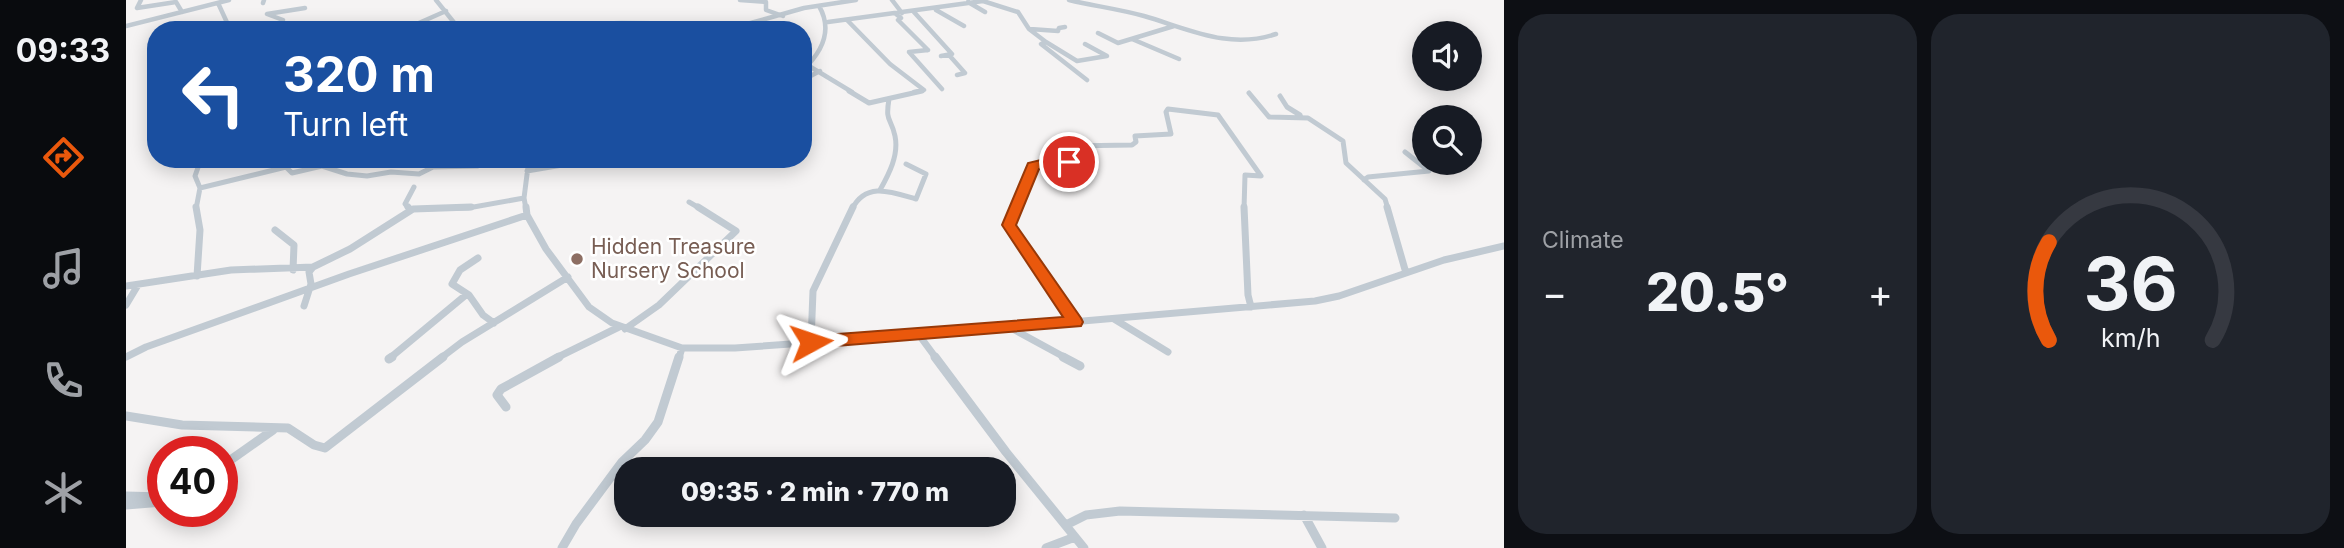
<!DOCTYPE html>
<meta charset="utf-8">
<style>
:root{--surface:#171b24;--page:#20242c;--text:#f1f3f6;--muted:#9ea1a6;--line:#363941;--accent:#ea580c}
body{margin:0;font-family:Inter,sans-serif;background:var(--page);color:var(--text);height:100vh;display:flex;flex-direction:column;font-size:26px;white-space:nowrap}
*{box-sizing:border-box;margin:0}
p{font-size:23px;color:var(--muted)}
.icon{flex:none;width:38px;height:38px;fill:none;stroke:currentColor;stroke-width:2;stroke-linecap:round;stroke-linejoin:round}
.map{position:relative;flex:1;overflow:hidden}
.side{display:flex;flex-direction:column;gap:14px;padding:14px;background:#0d0f14;width:840px}
.side>*{flex:none}
.banner{position:absolute;left:21px;top:21px;width:665px;height:147px;border-radius:28px;box-shadow:0 4px 18px #0003;background:#1a4fa0;color:#fff;overflow:hidden}
.buttons{position:absolute;left:1286px;top:21px;display:grid;gap:14px}
.buttons a{display:grid;place-items:center;width:70px;height:70px;border-radius:50%;background:var(--surface);box-shadow:0 4px 18px #0003;font-size:35px}
.speed{position:absolute;left:21px;top:436px;display:flex;gap:14px;font-size:35px;font-weight:700;text-align:center}
.speed>*{display:grid;place-content:center;width:91px;height:91px;border-radius:50%;background:var(--surface);box-shadow:0 4px 18px #0003;line-height:1}
.speed .limit{border:10px solid #d22;background:#fff;color:#111}
.pin{position:absolute;display:grid;place-items:center;width:60px;height:60px;color:#fff;margin:-30px;border:4px solid #fff;border-radius:50%;box-shadow:0 2px 7px #0007}
.me{position:absolute;width:77px;margin:-38px;rotate:85deg;stroke-linejoin:round;filter:drop-shadow(0 0 5px #0008)}
.turn{display:flex;align-items:center;gap:24px;height:147px;padding:0 21px;font-size:32px}
.turn .icon{width:91px;height:91px;stroke-width:2.5}
.turn b{display:block;font-size:49px;line-height:60px}
.big{font-size:52px;font-weight:800;line-height:1.1}
.side .card{flex:1;display:flex;flex-direction:column;justify-content:center;gap:10px;min-width:0;padding:0 24px;border-radius:28px;background:var(--page)}
.side .dial{align-items:center;gap:0}
.dial svg{height:182px;overflow:visible;fill:none;stroke:var(--line);stroke-width:7;stroke-linecap:round;text-anchor:middle}
.dial text{fill:var(--text);stroke:none}
.heat{display:flex;justify-content:space-between;align-items:center;font-size:38px;direction:ltr}
.side .tiles{flex:1;display:grid;gap:14px;grid-template-columns:repeat(2,1fr)}
.trip{position:absolute;left:488px;top:457px;width:402px;height:70px;border-radius:28px;background:var(--surface);box-shadow:0 4px 18px #0003;font-weight:800;line-height:70px;text-align:center}
main{display:flex;flex:1;min-height:0}
.dock{display:flex;flex-direction:column;width:126px;justify-content:space-around;align-items:center;background:#090b0e;color:var(--muted)}
.dock .icon{width:49px;height:49px}
.dock .on{color:var(--accent)}
.dock b{font-size:32px;color:var(--text)}
.map>svg:first-child{display:block}
</style>
<main>
<nav class="dock">
<b>09:33</b>
<svg class="icon on" aria-label="directions" viewBox="0 0 24 24"><path d="M12 3l9 9-9 9-9-9zM9 14v-3h6M13 9l2 2-2 2"/></svg>
<svg class="icon" aria-label="music" viewBox="0 0 24 24"><path d="M9 18V5l10-2v13"/><circle cx="6" cy="18" r="3"/><circle cx="16" cy="16" r="3"/></svg>
<svg class="icon" aria-label="phone" viewBox="0 0 24 24"><path d="M5 4h4l2 5-3 2q2 4 5 5l2-3 5 2v4C11 20 4 13 5 4z"/></svg>
<svg class="icon" aria-label="climate" viewBox="0 0 24 24"><path d="M12 3v18M4 7l16 10M4 17L20 7"/></svg>
</nav>
<div class="map">
<svg width="1378" height="548" viewBox="0 0 1378 548">
<rect width="100%" height="100%" fill="#f5f3f3"/>
<g fill="none" stroke-linecap="round" stroke-linejoin="round">
<!-- minor-far3 -->
<path stroke="#c1cad2" stroke-width="4.5" d="M15,0L11,8L50,2L56,12
M310,0L334,30
M614,0L640,2V10L657,16
M766,0L776,13
M943,0C968,6 993,9 1018,16C1063,29 1103,50 1150,34
M842,2L859,12
M92,3L104,29L134,25
M137,3L138,0
M810,10L838,26
M787,11L826,54L815,56
M770,14L775,18L772,20L802,50
M157,20L141,14L179,8
M721,20L764,64L798,90L788,92
M702,22L857,1L892,12L903,29L920,42L915,44L961,80
M0,26L103,0
M333,29L495,23L621,24L678,8L730,0
M904,29L932,31L933,28L939,27
M277,30L320,11
M972,33L992,43L1048,26
M1006,39L1053,59
M920,42L951,61L981,56L959,44
M802,50L783,52L816,89
M823,55L839,73L831,75
M683,66L726,92
M677,70C696,52 707,30 693,6
M677,80L694,71"/>
<!-- minor-far2 -->
<path stroke="#c1cad2" stroke-width="5" d="M723,91L743,103L796,91
M1123,93L1143,117L1182,118L1217,141L1220,163L1259,199L1262,209
M1154,96L1161,107L1174,115
M401,171L472,159
M1238,180L1242,177L1303,171L1279,152
M74,188L160,167L166,173L196,166L221,174L241,176L265,172L293,174L307,167L352,166
M754,190C763,174 773,155 769,136C765,117 759,123 763,99
M563,202L575,209
M70,209L74,188L69,176L75,159
M283,209L279,204L288,187
M287,209L342,208L398,198
M400,209L398,198L403,159
M726,209C740,181 766,192 790,199L800,174L780,164
M889,209L907,166L946,161L942,146L1006,145L1010,142L1009,136L1045,134L1040,112L1042,109L1092,115L1135,176L1119,175L1118,209"/>
<!-- minor-far1 -->
<path stroke="#c1cad2" stroke-width="7" d="M70,207L74,230L71,276
M282,207L284,210
M400,207L401,215L420,249L463,307L486,323L556,348H609L793,335L1189,301L1213,296L1318,260L1378,246
M890,207L883,225L949,322
M1118,207L1122,295L1125,307
M1261,207L1280,273
M149,230L168,245L167,270
M352,258L334,270L326,284L343,295L357,315L368,323
M0,286L105,270L187,267L224,249L287,209L345,207
M0,305L12,285
M178,306L185,284L183,272L187,267
M988,319L1042,352
M885,328L940,358
M499,329L533,305L610,231L572,207
M793,335L810,358
M685,342L687,291L727,207
M0,357L20,347L223,274L401,215
M264,358L341,294
M315,358L336,342L442,277
M430,358L493,327
M553,358L556,348"/>
<!-- minor -->
<path stroke="#c1cad2" stroke-width="9" d="M809,357L880,452L958,548
M937,357L954,366
M263,359L266,357
M380,407L371,395L375,389L433,357
M0,416L56,425L162,428L188,445L199,448L317,357
M96,466L147,430
M0,496L37,497
M0,505L37,502
M1178,515L1196,548
M940,525L960,515L994,511L1269,518
M436,548L450,524L496,462L519,440L532,422L553,357
M920,548L949,537"/>
</g>
<!-- route -->
<path fill="#ea580c" stroke="#983908" stroke-width="2" d="M943,158L949,162L947,165L913,169L890,225L955,318L957,322L955,326L685,348L679,346L676,342L679,337L685,336L937,317L876,225L902,163L919,159Z"/>
<!-- markers -->
<circle fill="#8d6e63" stroke="#fff" stroke-width="2.5" cx="451" cy="259" r="7"/>
<g text-anchor="middle" stroke-width="5" stroke-linejoin="round" paint-order="stroke">
<!-- education labels -->
<g font-size="21" fill="#785e54" stroke="#fff" text-anchor="start">
<text x="465" y="254">Hidden Treasure<tspan x="465" dy="24">Nursery School</tspan></text>
</g>
</g>
</svg>
<div class="buttons">
<a><svg class="icon" aria-label="sound" viewBox="0 0 24 24"><path d="M4 9h4l5-4v14l-5-4H4zM17 9q2 3 0 6"/></svg></a>
<a><svg class="icon" aria-label="search" viewBox="0 0 24 24"><circle cx="10" cy="10" r="6"/><path d="M15 15l6 6"/></svg></a>
</div>
<div class="speed"><div class="limit">40</div></div>
<div class="pin" style="left:943px;top:162px;background:#d93025"><svg class="icon" aria-label="arrive" viewBox="0 0 24 24"><path d="M6 21V4h12l-3 4 3 4H6"/></svg></div>
<svg class="me" style="left:685px;top:342px" viewBox="-20 -20 40 40"><path d="M0-17L14 15 0 8-14 15z" fill="#ea580c" stroke="#fff" stroke-width="4"/></svg>
<div class="trip">09:35 · 2 min · 770 m</div>
<div class="banner">
<div class="turn"><svg class="icon" aria-label="left" viewBox="0 0 24 24"><path d="M17 20v-9H6M10 6l-5 5 5 5"/></svg><div><b>320 m</b>Turn left</div></div>
</div>
</div>
<section class="side">
<div class="tiles">
<div class="card"><p>Climate</p>
<div class="heat"><a>−</a><b class="big">20.5°</b><a>+</a></div>
</div>
<div class="card dial"><svg viewBox="0 0 100 80">
<path d="M14 69A42 42 0 1 1 86 69"/>
<path d="M14 69A42 42 0 0 1 14 26" stroke="#ea580c"/>
<text x="50" y="56" font-size="32" font-weight="700">36</text>
<text x="50" y="72" font-size="11">km/h</text>
</svg></div>
</div>
</section>
</main>
